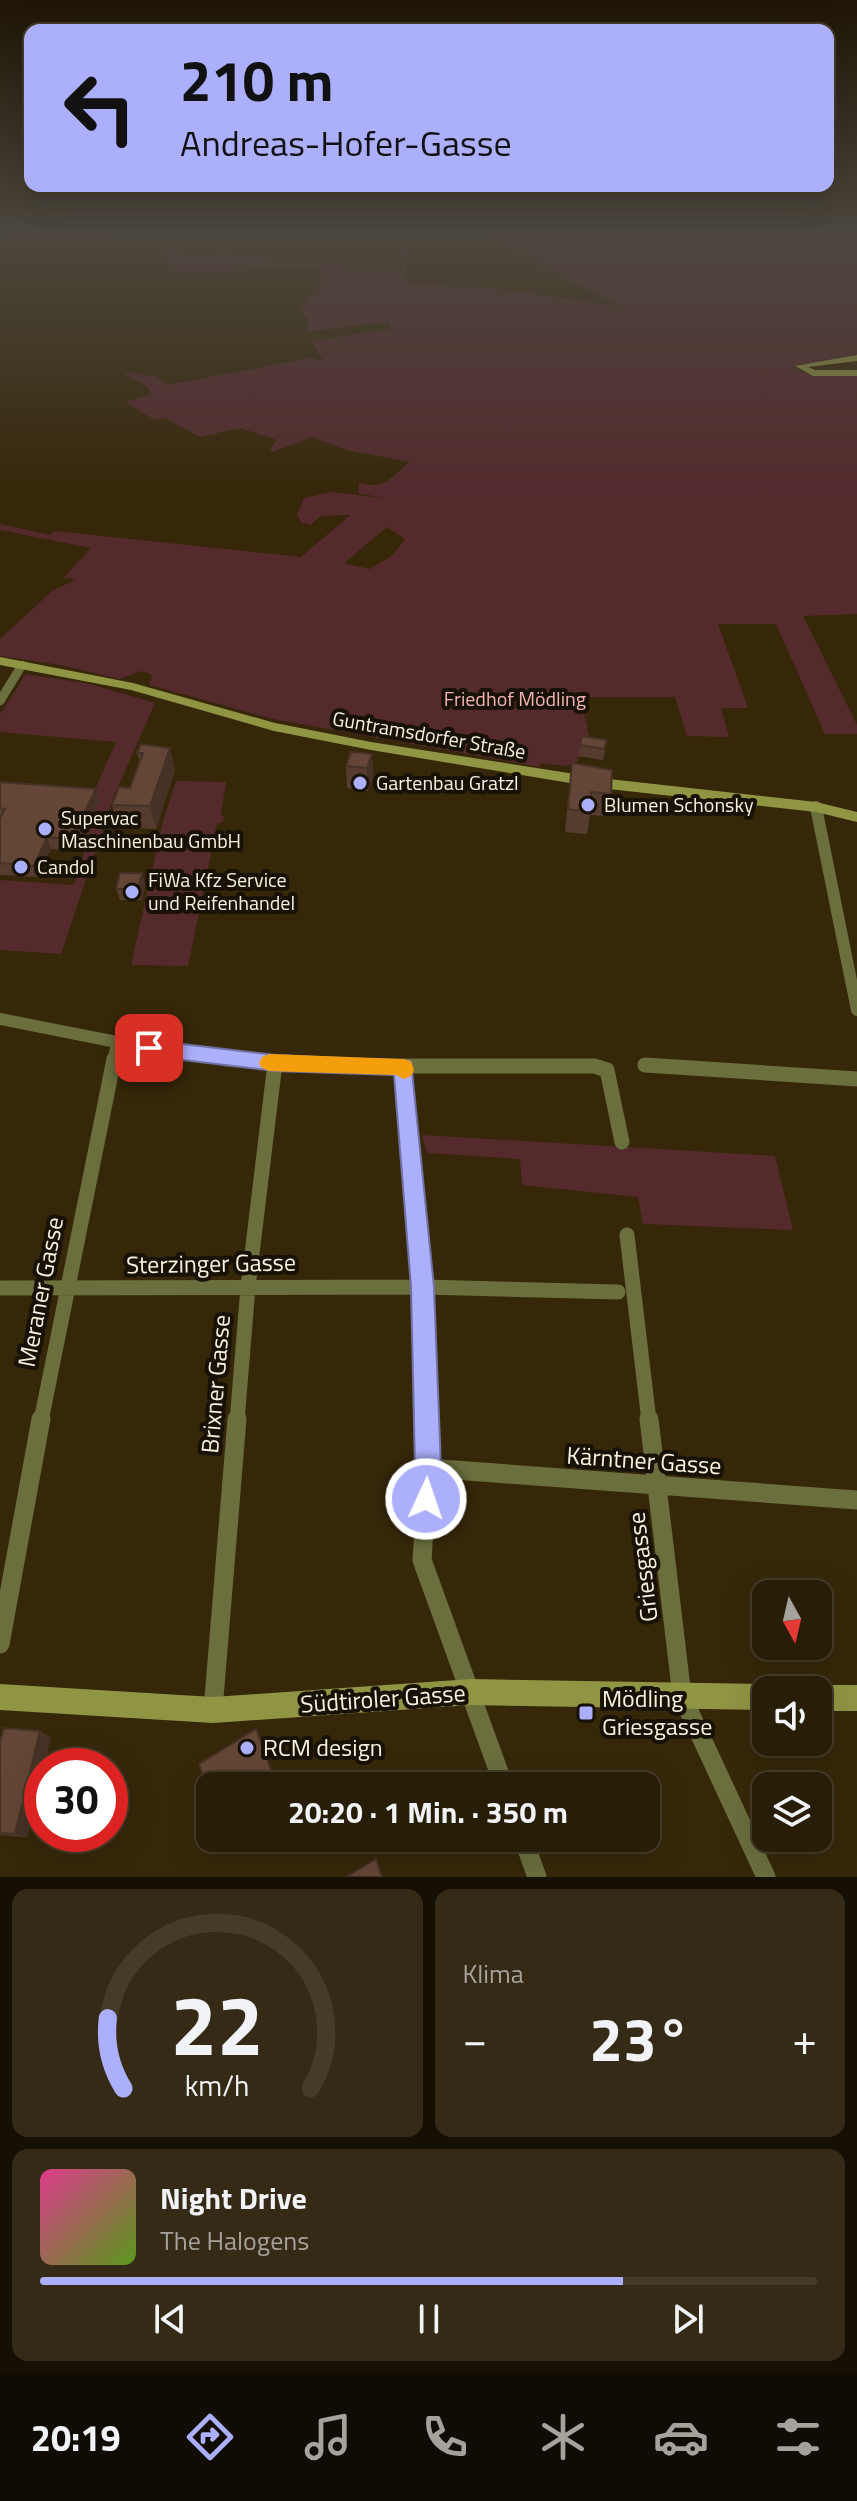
<!DOCTYPE html>
<html lang="de">
<meta charset="utf-8">
<style>
:root{--surface:#281d07;--page:#342a15;--text:#f1f3f6;--muted:#a5a29b;--line:#443b28;--accent:#acaffb}
body{margin:0;font-family:"Titillium Web",sans-serif;background:var(--page);color:var(--text);height:100vh;display:flex;flex-direction:column;font-size:30px;white-space:nowrap}
*{box-sizing:border-box;margin:0}
p{font-size:26px;color:var(--muted)}
.icon{flex:none;width:44px;height:44px;fill:none;stroke:currentColor;stroke-width:2;stroke-linecap:round;stroke-linejoin:round}
.map{position:relative;height:1877px;overflow:hidden}
.details{display:flex;flex-direction:column;gap:12px;padding:12px;background:#161004;flex:1}
.details>*{flex:none}
.top-card{position:absolute;left:24px;top:24px;width:810px;height:168px;border-radius:16px;box-shadow:0 8px 32px #0002,0 0 0 2px var(--line);background:#acaffb;color:#111;overflow:hidden}
.needle{width:52px;rotate:172deg}
.tools{position:absolute;left:752px;top:1580px;display:grid;gap:16px}
.tools a{display:grid;place-items:center;width:80px;height:80px;border-radius:16px;background:var(--surface);box-shadow:0 8px 32px #0002,0 0 0 2px var(--line);font-size:40px}
.speed{position:absolute;left:24px;top:1748px;display:flex;gap:16px;font-size:40px;font-weight:700;text-align:center}
.speed>*{display:grid;place-content:center;width:104px;height:104px;border-radius:50%;background:var(--surface);box-shadow:0 8px 32px #0002,0 0 0 2px var(--line);line-height:1}
.speed .limit{border:12px solid #d22;background:#fff;color:#111}
.pin{position:absolute;display:grid;place-items:center;width:68px;height:68px;color:#fff;margin:-34px;border-radius:16px;box-shadow:0 4px 12px #0006}
.me{position:absolute;width:88px;margin:-44px;rotate:3deg;stroke-linejoin:round;filter:drop-shadow(0 0 6px #0008)}
.turn{display:flex;align-items:center;gap:28px;height:168px;padding:0 24px;font-size:36px}
.turn .icon{width:104px;height:104px;stroke-width:2.5}
.turn b{display:block;font-size:56px;line-height:68px}
.big{font-size:60px;font-weight:700;line-height:1.1}
.details .widget{flex:1;display:flex;flex-direction:column;justify-content:center;gap:12px;min-width:0;padding:0 28px;border-radius:16px;background:var(--page)}
.details .dial{align-items:center;gap:0}
.dial svg{height:208px;overflow:visible;fill:none;stroke:var(--line);stroke-width:7;stroke-linecap:round;text-anchor:middle}
.dial text{fill:var(--text);stroke:none}
.song{display:flex;align-items:center;gap:24px}
.cover{width:96px;height:96px;border-radius:12px;background:linear-gradient(135deg,hsl(330 70% 55%),hsl(90 70% 35%))}
.played{height:8px;border-radius:4px;background:linear-gradient(90deg,var(--accent) 75%,var(--line) 75%)}
.keys{display:flex;justify-content:space-around;direction:ltr}
.heat{display:flex;justify-content:space-between;align-items:center;font-size:44px;direction:ltr}
.details .tiles{flex:1;display:grid;gap:12px;grid-template-columns:1fr 1fr}
.widget:last-child{grid-column:span 2}
.trip{position:absolute;left:196px;top:1772px;width:464px;height:80px;border-radius:16px;background:var(--surface);box-shadow:0 8px 32px #0002,0 0 0 2px var(--line);font-weight:700;line-height:80px;text-align:center}
.menu{display:flex;height:128px;justify-content:space-around;align-items:center;background:#100c03;color:var(--muted)}
.menu .icon{width:56px;height:56px}
.menu .active{color:var(--accent)}
.menu b{font-size:36px;color:var(--text)}
.map>svg:first-child{display:block}
</style>
<div class="map">
<svg width="857" height="1877" viewBox="0 0 857 1877">
<rect width="100%" height="100%" fill="#362709"/>
<!-- green -->
<path fill="#542a2d" fill-rule="evenodd" d="M0,233L81,236L118,233L108,240L175,246L179,247L178,256L211,257L217,252L400,271L403,261L399,251L407,233H414L406,250L408,260L404,278L411,283L500,289L621,306L542,267L533,255L480,239L492,233H857V356L795,366L797,370L809,374L857,375V614L803,616L857,725V734H825L776,624H718L748,708H721L729,737L687,736L675,697H580L590,739L605,751L603,760L579,756L577,762L565,766L541,763L540,767L273,719L150,685L152,675L142,671L119,679L61,665L0,656V639L52,591L77,579L63,578L91,548L0,530V524L50,535L55,531L301,557L350,515L320,516L311,525L302,523L297,515L304,498L331,492L383,498L358,493L359,483C386,490 389,478 410,462L347,450L312,437L273,452L270,450L277,440L240,428L200,437L165,418L153,419L125,402L151,394L147,387L123,373C135,370 144,378 156,376L167,385L311,358L323,360L311,341L391,329L388,322L306,332L308,320L300,309L323,278L319,269L301,267L181,274L165,260L173,250L79,242L75,245L0,238ZM387,527L405,539L393,555L370,569L344,563Z
M26,674L90,684L155,703L114,796L61,954L0,950V880L74,885L83,857L93,794L116,742L0,732V714Z
M176,781L226,782L221,814L224,817L223,822L217,824L188,966L131,965L163,821Z
M422,1135L775,1156L793,1230L643,1224L638,1197L522,1185L520,1159L427,1153Z"/>
<g fill="none" stroke-linecap="round" stroke-linejoin="round">
<!-- street-far3 -->
<path stroke="#6b6f3e" stroke-width="9" d="M0,701L22,665"/>
<!-- street-far2 -->
<path stroke="#6b6f3e" stroke-width="12" d="M816,807L857,1010
M0,1019L137,1046L246,1061
M113,1061L117,1044"/>
<!-- street-far1 -->
<path stroke="#6b6f3e" stroke-width="15" d="M226,1059L356,1066H594L607,1070L622,1142
M645,1065L857,1079
M403,1067L423,1287L427,1421
M627,1235L649,1421
M0,1288L423,1287L618,1292
M41,1421L114,1059
M237,1421L248,1287L275,1063"/>
<!-- street -->
<path stroke="#6b6f3e" stroke-width="19" d="M427,1419L428,1468L422,1560L504,1786
M649,1419L682,1696L766,1877
M428,1468L857,1500
M0,1644L41,1419
M213,1710L237,1419
M523,1838L537,1877"/>
<!-- secondary -->
<path fill="#909544" fill-rule="evenodd" d="M857,355V361L808,367L815,370H857V376H813L795,366Z
M0,657L133,683L275,723L371,742L600,778L816,802L857,812V822L816,812L600,788L371,750L274,731L131,690L0,665Z
M471,1679L766,1684L776,1690H766V1710L471,1705L213,1723L0,1710V1684L213,1697Z
M818,1685H857V1711H818V1690H808Z"/>
</g>
<!-- wall -->
<path fill="#563c2e" d="M607,740L603,760L578,756L580,745Z
M141,744L175,770L156,829L119,827L112,805L130,788L140,763L137,753Z
M372,754L373,777L368,791L347,788L346,766Z
M572,763L611,794L607,816L590,815L587,834L565,832Z
M0,782L96,789L99,801L75,851L51,849L38,877L0,875Z
M142,873L145,885L142,900H120L116,889Z
M51,1737L27,1837L0,1835V1742Z"/>
<!-- shaded-wall -->
<path fill="#463126" d="M170,748L175,770L156,829L150,806Z
M372,754L373,777L368,791L367,768Z
M96,789L99,801L75,851L71,839Z
M47,837L51,849L38,877L34,866Z
M142,873L145,885L142,900L138,889Z
M40,1731L51,1737L44,1766H42V1773L27,1837L15,1834Z"/>
<!-- building -->
<path fill="#644636" stroke="#463126" stroke-width="2" d="M582,736L607,740L604,749L580,745Z
M141,744L170,748L150,806L112,805L119,787L130,788L143,753H137Z
M351,752L372,754L367,768L346,766Z
M572,763L612,770L611,794L591,792L590,812L568,809Z
M0,782L96,789L71,839L47,837L34,866L0,863V818L5,809L0,808Z
M120,873H142L138,889H116Z
M4,1728L40,1731L15,1834L0,1833V1742Z
M256,1729L277,1786H210V1796L199,1764Z
M376,1859L382,1877H346Z"/>
<!-- sky -->
<linearGradient id="sky" x2="0" y2="1"><stop stop-color="#1e1505"/><stop offset="0.47" stop-color="#4c473e"/><stop offset="1" stop-color="#4c473e" stop-opacity="0"/></linearGradient>
<rect width="857" height="496" fill="url(#sky)"/>
<!-- route -->
<path fill="#acaffb" stroke="#7072a3" stroke-width="2" d="M149,1040L275,1055L411,1061L434,1287L441,1468L439,1499L435,1508L426,1512L417,1508L413,1499L415,1468L411,1287L394,1075L275,1071L149,1056L142,1054L139,1048L142,1042Z"/>
<!-- slow -->
<path fill="#f59e0b" d="M269,1054L403,1059L411,1061L414,1070L411,1076L404,1079L396,1075L269,1071L262,1068L259,1063L262,1057Z"/>
<!-- markers -->
<g fill="#acaffb" stroke="#181106" stroke-width="3">
<circle cx="360" cy="783" r="8"/>
<circle cx="588" cy="805" r="8"/>
<circle cx="45" cy="829" r="8"/>
<circle cx="21" cy="867" r="8"/>
<circle cx="132" cy="892" r="8"/>
<rect x="578" y="1705" width="16" height="16" rx="4"/>
<circle cx="247" cy="1748" r="8"/>
</g>
<g text-anchor="middle" stroke-width="8" stroke-linejoin="round" paint-order="stroke">
<!-- park labels -->
<g font-size="20" fill="#f2b2b4" stroke="#181106">
<text x="515" y="706">Friedhof Mödling</text>
</g>
<!-- street labels -->
<g font-size="20" fill="#faf0df" stroke="#181106">
<text transform="translate(429 735) rotate(10)" y="7">Guntramsdorfer Straße</text>
</g>
<!-- poi labels -->
<g font-size="20" fill="#faf0df" stroke="#181106" text-anchor="start">
<text x="376" y="790">Gartenbau Gratzl</text>
<text x="604" y="812">Blumen Schonsky</text>
<text x="61" y="825">Supervac<tspan x="61" dy="23">Maschinenbau GmbH</tspan></text>
<text x="37" y="874">Candol</text>
<text x="148" y="887">FiWa Kfz Service<tspan x="148" dy="23">und Reifenhandel</tspan></text>
</g>
<!-- near-street labels -->
<g font-size="24" fill="#faf0df" stroke="#181106">
<text transform="translate(211 1264) rotate(-1)" y="8">Sterzinger Gasse</text>
<text transform="translate(41 1292) rotate(-79)" y="8">Meraner Gasse</text>
<text transform="translate(216 1384) rotate(-85)" y="8">Brixner Gasse</text>
<text transform="translate(644 1461) rotate(4)" y="8">Kärntner Gasse</text>
<text transform="translate(643 1567) rotate(-97)" y="8">Griesgasse</text>
<text transform="translate(383 1699) rotate(-4)" y="8">Südtiroler Gasse</text>
</g>
<!-- near-poi labels -->
<g font-size="24" fill="#faf0df" stroke="#181106" text-anchor="start">
<text x="602" y="1707">Mödling<tspan x="602" dy="28">Griesgasse</tspan></text>
<text x="263" y="1756">RCM design</text>
</g>
</g>
</svg>
<div class="tools">
<a><svg class="needle" viewBox="-14 -14 28 28"><path d="M0-13l5 13h-10z" fill="#e53935"/><path d="M0 13l5-13h-10z" fill="#a5a29b"/></svg></a>
<a><svg class="icon" aria-label="sound" viewBox="0 0 24 24"><path d="M4 9h4l5-4v14l-5-4H4zM17 9q2 3 0 6"/></svg></a>
<a><svg class="icon" aria-label="layers" viewBox="0 0 24 24"><path d="M12 4l9 5-9 5-9-5zM3 14l9 5 9-5"/></svg></a>
</div>
<div class="speed"><div class="limit">30</div></div>
<div class="pin" style="left:149px;top:1048px;background:#d93025"><svg class="icon" aria-label="arrive" viewBox="0 0 24 24"><path d="M6 21V4h12l-3 4 3 4H6"/></svg></div>
<svg class="me" style="left:426px;top:1499px" viewBox="-20 -20 40 40"><circle r="17" fill="#acaffb" stroke="#fff" stroke-width="3"/><path d="M0-11L8 9 0 5-8 9z" fill="#fff"/></svg>
<div class="trip">20:20 · 1 Min. · 350 m</div>
<div class="top-card">
<div class="turn"><svg class="icon" aria-label="left" viewBox="0 0 24 24"><path d="M17 20v-9H6M10 6l-5 5 5 5"/></svg><div><b>210 m</b>Andreas-Hofer-Gasse</div></div>
</div>
</div>
<section class="details">
<div class="tiles">
<div class="widget dial"><svg viewBox="0 0 100 80">
<path d="M14 69A42 42 0 1 1 86 69"/>
<path d="M14 69A42 42 0 0 1 8 42" stroke="#acaffb"/>
<text x="50" y="56" font-size="32" font-weight="700">22</text>
<text x="50" y="72" font-size="11">km/h</text>
</svg></div>
<div class="widget"><p>Klima</p>
<div class="heat"><a>−</a><b class="big">23°</b><a>+</a></div>
</div>
<div class="widget">
<div class="song"><i class="cover"></i><div><b>Night Drive</b><p>The Halogens</p></div></div>
<div class="played"></div>
<div class="keys"><svg class="icon" aria-label="previous" viewBox="0 0 24 24"><path d="M18 5L8 12l10 7zM5 5v14"/></svg><svg class="icon" aria-label="pause" viewBox="0 0 24 24"><path d="M8 5v14M16 5v14"/></svg><svg class="icon" aria-label="next" viewBox="0 0 24 24"><path d="M6 5l10 7-10 7zM19 5v14"/></svg></div>
</div>
</div>
</section>
<nav class="menu">
<b>20:19</b>
<svg class="icon active" aria-label="directions" viewBox="0 0 24 24"><path d="M12 3l9 9-9 9-9-9zM9 14v-3h6M13 9l2 2-2 2"/></svg>
<svg class="icon" aria-label="music" viewBox="0 0 24 24"><path d="M9 18V5l10-2v13"/><circle cx="6" cy="18" r="3"/><circle cx="16" cy="16" r="3"/></svg>
<svg class="icon" aria-label="phone" viewBox="0 0 24 24"><path d="M5 4h4l2 5-3 2q2 4 5 5l2-3 5 2v4C11 20 4 13 5 4z"/></svg>
<svg class="icon" aria-label="climate" viewBox="0 0 24 24"><path d="M12 3v18M4 7l16 10M4 17L20 7"/></svg>
<svg class="icon" aria-label="car" viewBox="0 0 24 24"><path d="M5 17H2v-5l4-1 3-4h7l3 4 3 1v5h-3M9 17h6M6 11h13"/><circle cx="7" cy="17" r="2"/><circle cx="17" cy="17" r="2"/></svg>
<svg class="icon" aria-label="filters" viewBox="0 0 24 24"><path d="M4 7h16M4 17h16"/><circle cx="9" cy="7" r="2"/><circle cx="15" cy="17" r="2"/></svg>
</nav>
